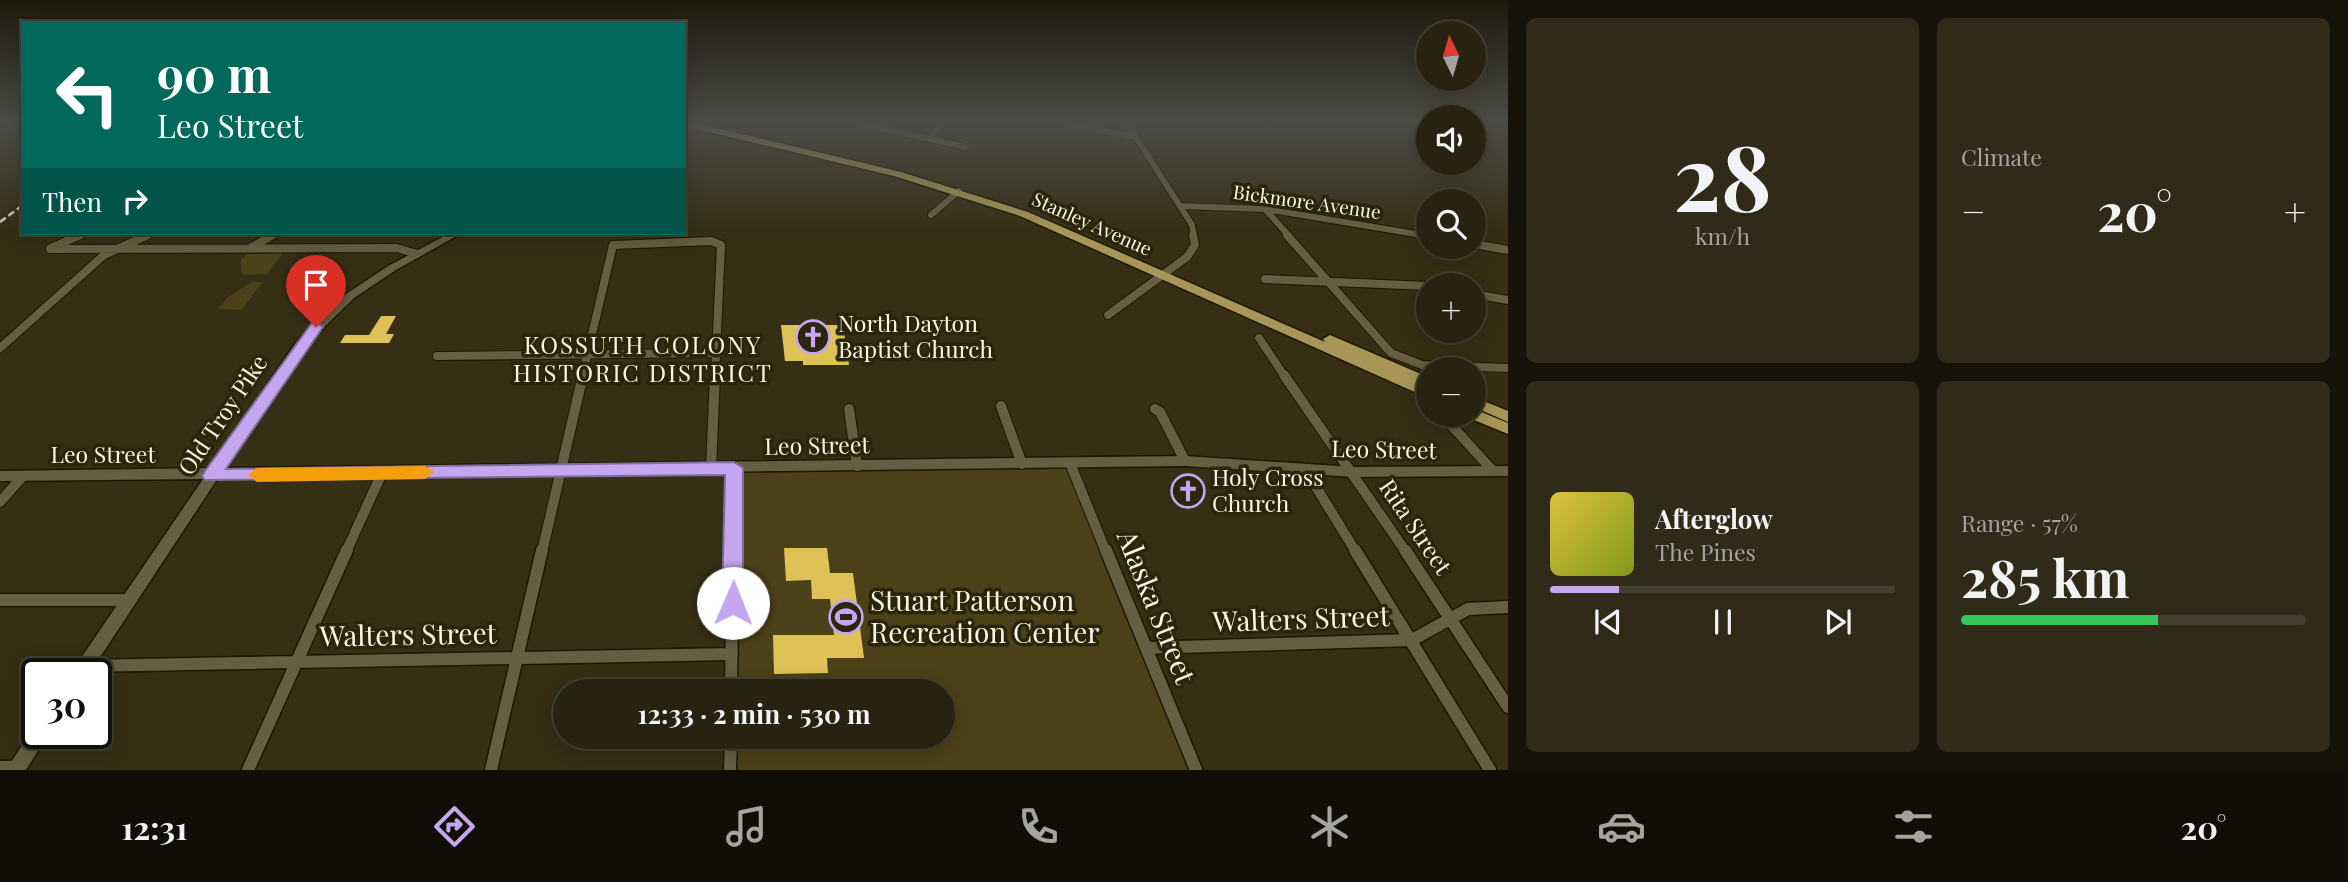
<!DOCTYPE html>
<meta charset="utf-8">
<style>
:root{--surface:#282310;--page:#302b19;--text:#f1f3f6;--muted:#a5a49f;--line:#444030;--accent:#c6a6f0}
body{margin:0;font-family:"Playfair Display",serif;background:var(--page);color:var(--text);height:100vh;display:flex;flex-direction:column;font-size:26px;white-space:nowrap}
*{box-sizing:border-box;margin:0}
p{font-size:23px;color:var(--muted)}
.icon{flex:none;width:38px;height:38px;fill:none;stroke:currentColor;stroke-width:2;stroke-linecap:round;stroke-linejoin:round}
.map{position:relative;flex:1;overflow:hidden}
.panel{display:flex;flex-direction:column;gap:18px;padding:18px;background:#161309;width:840px}
.panel>*{flex:none}
.banner{position:absolute;left:21px;top:21px;width:665px;height:214px;border-radius:0px;box-shadow:0 4px 18px #0003,0 0 0 2px var(--line);background:#00695c;color:#fff;overflow:hidden}
.needle{width:46px;rotate:355deg}
.controls{position:absolute;left:1416px;top:21px;display:grid;gap:14px}
.controls a{display:grid;place-items:center;width:70px;height:70px;border-radius:50%;background:var(--surface);box-shadow:0 4px 18px #0003,0 0 0 2px var(--line);font-size:35px}
.speed{position:absolute;left:21px;top:658px;display:flex;gap:14px;font-size:35px;font-weight:700;text-align:center}
.speed>*{display:grid;place-content:center;width:91px;height:91px;border-radius:50%;background:var(--surface);box-shadow:0 4px 18px #0003,0 0 0 2px var(--line);line-height:1}
.speed .limit{border:4px solid #111;border-radius:10px;background:#fff;color:#111}
.pin{position:absolute;display:grid;place-items:center;width:60px;height:60px;color:#fff;margin:-72px -30px;border-radius:50% 50% 50% 0;rotate:-45deg;box-shadow:0 0 7px #0007}
.pin .icon{rotate:45deg}
.me{position:absolute;width:77px;margin:-38px;rotate:1deg;stroke-linejoin:round;filter:drop-shadow(0 0 5px #0008)}
.turn{display:flex;align-items:center;gap:24px;height:147px;padding:0 21px;font-size:32px}
.turn .icon{width:91px;height:91px;stroke-width:2.5}
.turn b{display:block;font-size:49px;line-height:60px}
.then{display:flex;align-items:center;height:66px;padding:0 21px;background:#0003;gap:14px;font-size:26px}
.big{font-size:52px;font-weight:700;line-height:1.1}
.panel .card{flex:1;display:flex;flex-direction:column;justify-content:center;gap:10px;min-width:0;padding:0 24px;border-radius:10px;background:var(--page)}
.panel .dial{align-items:center;gap:0}
.dial b{font-size:91px;line-height:1}
.song{display:flex;align-items:center;gap:21px}
.cover{width:84px;height:84px;border-radius:10px;background:linear-gradient(135deg,hsl(50 70% 55%),hsl(70 70% 35%))}
.played{height:7px;border-radius:4px;background:linear-gradient(90deg,var(--accent) 20%,var(--line) 20%)}
.keys{display:flex;justify-content:space-around;direction:ltr}
.heat{display:flex;justify-content:space-between;align-items:center;font-size:38px;direction:ltr}
.charge{height:10px;border-radius:5px;background:linear-gradient(90deg,#34c759 57%,var(--line) 0)}
.panel .tiles{flex:1;display:grid;gap:18px;grid-template-columns:repeat(2,1fr)}
.trip{position:absolute;left:553px;top:679px;width:402px;height:70px;border-radius:35px;background:var(--surface);box-shadow:0 4px 18px #0003,0 0 0 2px var(--line);font-weight:700;line-height:70px;text-align:center}
.tab-bar{display:flex;height:112px;justify-content:space-around;align-items:center;background:#100e06;color:var(--muted)}
.tab-bar .icon{width:49px;height:49px}
.tab-bar .current{color:var(--accent)}
.tab-bar b{font-size:32px;color:var(--text)}
main{display:flex;flex:1;min-height:0}
.map>svg:first-child{display:block}
</style>
<main>
<div class="map">
<svg width="1508" height="770" viewBox="0 0 1508 770">
<rect width="100%" height="100%" fill="#362f16"/>
<!-- green -->
<path fill="#4b4017" d="M283,253L267,274L242,275L241,259L247,254Z
M252,282H263L241,310L218,309L228,297Z
M1070,463L1196,770H730L731,737H943V691H731L734,468Z"/>
<!-- building -->
<path fill="#dec157" d="M381,316H396L386,334H394L389,343H340L345,335H369Z
M781,325H843L849,365H803V361H785Z
M784,548H827L830,573H853L864,658H827L828,673L774,674L773,635H834L830,599H812L811,580L786,581Z"/>
<g fill="none" stroke-linecap="round" stroke-linejoin="round">
<defs>
<path id="street-far3" d="M858,123L966,147
M1065,123L1135,137
M1127,123L1192,225L1194,236
M930,138L943,123
M1180,206L1265,209L1428,236
M1265,209L1289,236
M931,215L959,191
M76,236L83,233
M144,236L151,233
M270,236L276,233"/>
<path id="street-far2" d="M1287,235L1391,353L1422,365L1508,368
M1419,235L1428,236
M1474,244L1508,250
M51,248L80,235
M250,248L273,235
M50,249L397,248L417,254
M1265,279L1428,286
M1474,294L1508,300
M1108,315L1187,257L1195,245L1193,235
M1259,338L1285,377
M0,348L104,255L148,235
M437,356L717,353
M582,377L613,245L711,241L721,245L715,377"/>
<path id="street-far1" d="M1284,375L1406,552
M1001,406L1022,464
M849,409L857,466
M1155,409L1160,412L1185,461
M1442,415L1493,471
M1070,463L1106,552
M711,469L715,375
M1305,469L1356,552
M0,502L23,476
M346,552L382,473
M542,552L583,375
M733,552L734,468"/>
<path id="street" d="M1106,550L1196,770
M1355,550L1490,770
M1405,550L1508,707
M0,600H129
M1146,648L1412,640L1468,609L1508,607
M85,666L732,654
M731,691L733,550
M0,767H17
M248,770L347,550
M491,770L542,550
M730,770L731,737"/>
<path id="secondary" d="M450,233H462L396,270L354,298L305,346L225,468L1185,456L1353,467L1508,466V476L1353,477L1185,466L218,478L89,674H70L203,479L0,481V471L210,468L297,341L346,294L388,266Z
M37,725V733H49L26,770H6L34,727Z"/>
<path id="primary" d="M684,123H696L901,172L1028,212L1428,387V398L1020,216L894,176L684,126Z
M1330,335L1428,377V387L1325,342L1323,339Z
M1474,397L1508,411V422L1474,407Z
M1474,409L1508,423V434L1469,418L1467,415H1474Z"/>
</defs>
<!-- street-far3 casing -->
<use href="#street-far3" stroke="#1e1700" stroke-width="8"/>
<!-- street-far2 casing -->
<use href="#street-far2" stroke="#1e1700" stroke-width="10"/>
<!-- street-far1 casing -->
<use href="#street-far1" stroke="#1e1700" stroke-width="12"/>
<!-- street casing -->
<use href="#street" stroke="#1e1700" stroke-width="15"/>
<!-- secondary casing -->
<use href="#secondary" stroke="#1e1700" stroke-width="3"/>
<!-- primary casing -->
<use href="#primary" stroke="#1e1700" stroke-width="3"/>
<!-- street-far3 -->
<use href="#street-far3" stroke="#655e43" stroke-width="6"/>
<!-- street-far2 -->
<use href="#street-far2" stroke="#655e43" stroke-width="8"/>
<!-- street-far1 -->
<use href="#street-far1" stroke="#655e43" stroke-width="10"/>
<!-- street -->
<use href="#street" stroke="#655e43" stroke-width="12"/>
<!-- secondary -->
<use href="#secondary" fill="#655e43" fill-rule="evenodd"/>
<!-- primary -->
<use href="#primary" fill="#a79657" fill-rule="evenodd"/>
<!-- rail -->
<path stroke="#d8d4c3" stroke-width="2.5" stroke-dasharray="7 3.5" stroke-linecap="butt" d="M0,222L23,205"/>
</g>
<!-- sky -->
<linearGradient id="sky" x2="0" y2="1"><stop stop-color="#1e1a0c"/><stop offset="0.53" stop-color="#4c4d47"/><stop offset="1" stop-color="#4c4d47" stop-opacity="0"/></linearGradient>
<rect width="1508" height="231" fill="url(#sky)"/>
<!-- route -->
<path fill="#c6a6f0" stroke="#816c9c" stroke-width="2" d="M316,322L323,327L226,469L734,462L743,468V603L740,610L733,612L725,610L722,603L725,475L205,480L202,476L205,471L311,324Z"/>
<!-- slow -->
<path fill="#f59e0b" d="M425,466L434,472L425,479L257,482L248,475L257,468Z"/>
<!-- icons -->
<defs>
<symbol id="church-ring" viewBox="-11 -11 22 22"><circle r="9.5" fill="#2c250c" stroke="#c6a6f0" stroke-width="1.5"/><path d="M-1.2-6h2.4v3.5h3.3v2.4h-3.3V6h-2.4V-.1h-3.3v-2.4h3.3Z" fill="#c6a6f0"/></symbol>
<symbol id="stadium-ring" viewBox="-11 -11 22 22"><circle r="9.5" fill="#2c250c" stroke="#c6a6f0" stroke-width="1.5"/><path d="M0-5a6.5 5 0 1 0 0 10a6.5 5 0 1 0 0-10ZM-3.5-1.8h7v3.6h-7Z" fill="#c6a6f0"/></symbol>
</defs>
<g fill-rule="evenodd">
<use href="#church-ring" x="794" y="318" width="38" height="38"/>
<use href="#church-ring" x="1169" y="472" width="38" height="38"/>
<use href="#stadium-ring" x="827" y="598" width="38" height="38"/>
</g>
<g text-anchor="middle" stroke-width="7" stroke-linejoin="round" paint-order="stroke">
<!-- far-street labels -->
<g font-size="19" fill="#f9f5e6" stroke="#2c250c">
<text transform="translate(1307 202) rotate(8)" y="7">Bickmore Avenue</text>
<text transform="translate(1092 224) rotate(24)" y="7">Stanley Avenue</text>
</g>
<!-- poi labels -->
<g font-size="23" fill="#f9f5e6" stroke="#2c250c" text-anchor="start">
<text x="838" y="332">North Dayton<tspan x="838" dy="26">Baptist Church</tspan></text>
<text x="1212" y="486">Holy Cross<tspan x="1212" dy="26">Church</tspan></text>
</g>
<!-- street labels -->
<g font-size="23" fill="#f9f5e6" stroke="#2c250c">
<text transform="translate(223 415) rotate(-56)" y="8">Old Troy Pike</text>
<text transform="translate(817 446) rotate(-1)" y="8">Leo Street</text>
<text transform="translate(1384 450) rotate(1)" y="8">Leo Street</text>
<text x="103" y="463">Leo Street</text>
<text transform="translate(1415 527) rotate(56)" y="8">Rita Street</text>
</g>
<!-- neighbourhood labels -->
<g font-size="24" letter-spacing="2" fill="#f9f5e6" stroke="#2c250c">
<text x="643" y="354">KOSSUTH COLONY<tspan x="643" dy="28">HISTORIC DISTRICT</tspan></text>
</g>
<!-- near-poi labels -->
<g font-size="28" fill="#f9f5e6" stroke="#2c250c" text-anchor="start">
<text x="870" y="611">Stuart Patterson<tspan x="870" dy="32">Recreation Center</tspan></text>
</g>
<!-- near-street labels -->
<g font-size="28" fill="#f9f5e6" stroke="#2c250c">
<text transform="translate(1156 607) rotate(68)" y="10">Alaska Street</text>
<text transform="translate(1301 619) rotate(-2)" y="10">Walters Street</text>
<text transform="translate(408 635) rotate(-1)" y="10">Walters Street</text>
</g>
</g>
</svg>
<div class="controls">
<a><svg class="needle" viewBox="-14 -14 28 28"><path d="M0-13l5 13h-10z" fill="#e53935"/><path d="M0 13l5-13h-10z" fill="#a5a49f"/></svg></a>
<a><svg class="icon" aria-label="sound" viewBox="0 0 24 24"><path d="M4 9h4l5-4v14l-5-4H4zM17 9q2 3 0 6"/></svg></a>
<a><svg class="icon" aria-label="search" viewBox="0 0 24 24"><circle cx="10" cy="10" r="6"/><path d="M15 15l6 6"/></svg></a>
<a>+</a>
<a>−</a>
</div>
<div class="speed"><div class="limit">30</div></div>
<div class="pin" style="left:316px;top:327px;background:#d93025"><svg class="icon" aria-label="arrive" viewBox="0 0 24 24"><path d="M6 21V4h12l-3 4 3 4H6"/></svg></div>
<svg class="me" style="left:733px;top:603px" viewBox="-20 -20 40 40"><circle r="19" fill="#fff"/><path d="M0-13L10 11 0 6-10 11z" fill="#c6a6f0"/></svg>
<div class="trip">12:33 · 2 min · 530 m</div>
<div class="banner">
<div class="turn"><svg class="icon" aria-label="left" viewBox="0 0 24 24"><path d="M17 20v-9H6M10 6l-5 5 5 5"/></svg><div><b>90 m</b>Leo Street</div></div>
<div class="then">Then<svg class="icon" aria-label="right" viewBox="0 0 24 24"><path d="M7 20v-9h11M14 6l5 5-5 5"/></svg></div>
</div>
</div>
<section class="panel">
<div class="tiles">
<div class="card dial"><b>28</b><p>km/h</p></div>
<div class="card"><p>Climate</p>
<div class="heat"><a>−</a><b class="big">20°</b><a>+</a></div>
</div>
<div class="card">
<div class="song"><i class="cover"></i><div><b>Afterglow</b><p>The Pines</p></div></div>
<div class="played"></div>
<div class="keys"><svg class="icon" aria-label="previous" viewBox="0 0 24 24"><path d="M18 5L8 12l10 7zM5 5v14"/></svg><svg class="icon" aria-label="pause" viewBox="0 0 24 24"><path d="M8 5v14M16 5v14"/></svg><svg class="icon" aria-label="next" viewBox="0 0 24 24"><path d="M6 5l10 7-10 7zM19 5v14"/></svg></div>
</div>
<div class="card"><p>Range · 57%</p><b class="big">285 km</b><div class="charge"></div></div>
</div>
</section>
</main>
<nav class="tab-bar">
<b>12:31</b>
<svg class="icon current" aria-label="directions" viewBox="0 0 24 24"><path d="M12 3l9 9-9 9-9-9zM9 14v-3h6M13 9l2 2-2 2"/></svg>
<svg class="icon" aria-label="music" viewBox="0 0 24 24"><path d="M9 18V5l10-2v13"/><circle cx="6" cy="18" r="3"/><circle cx="16" cy="16" r="3"/></svg>
<svg class="icon" aria-label="phone" viewBox="0 0 24 24"><path d="M5 4h4l2 5-3 2q2 4 5 5l2-3 5 2v4C11 20 4 13 5 4z"/></svg>
<svg class="icon" aria-label="climate" viewBox="0 0 24 24"><path d="M12 3v18M4 7l16 10M4 17L20 7"/></svg>
<svg class="icon" aria-label="car" viewBox="0 0 24 24"><path d="M5 17H2v-5l4-1 3-4h7l3 4 3 1v5h-3M9 17h6M6 11h13"/><circle cx="7" cy="17" r="2"/><circle cx="17" cy="17" r="2"/></svg>
<svg class="icon" aria-label="filters" viewBox="0 0 24 24"><path d="M4 7h16M4 17h16"/><circle cx="9" cy="7" r="2"/><circle cx="15" cy="17" r="2"/></svg>
<b>20°</b>
</nav>
